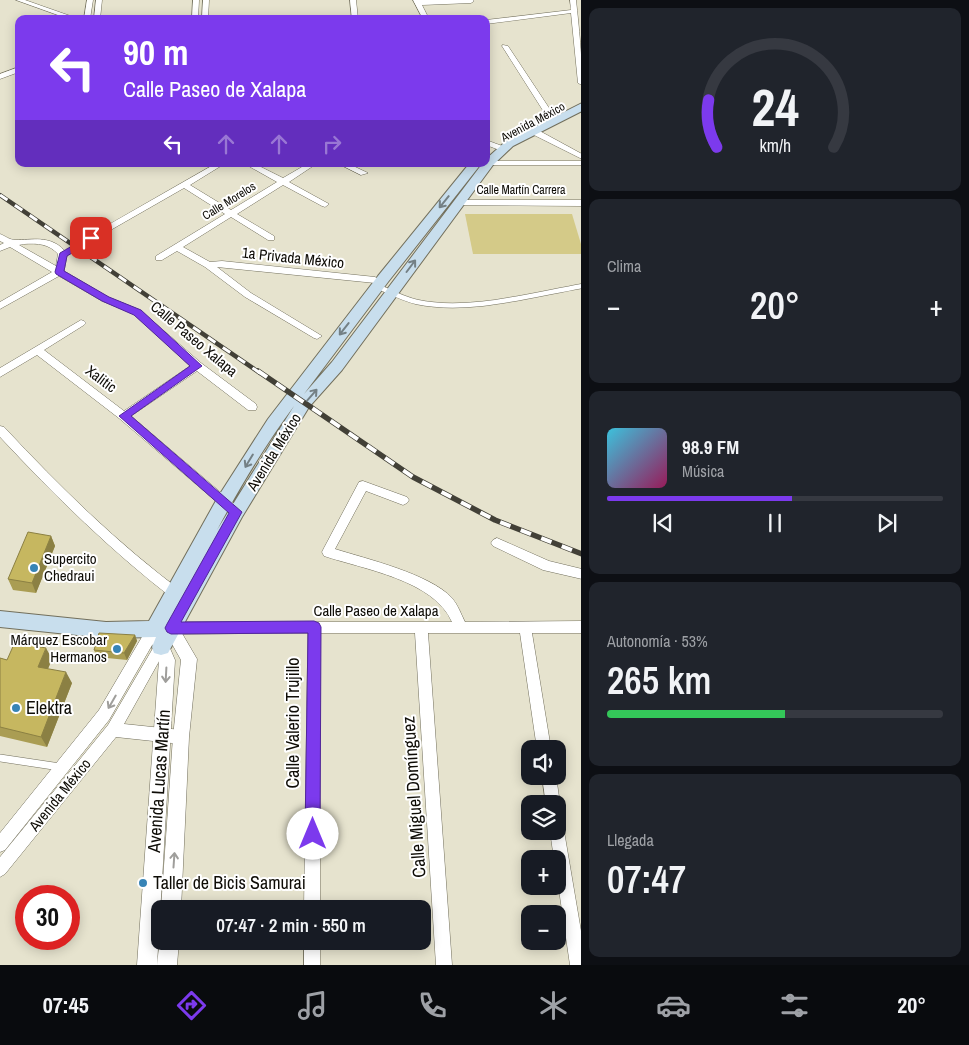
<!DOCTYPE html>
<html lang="es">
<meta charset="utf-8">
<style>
:root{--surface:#171b24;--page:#20242c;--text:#f1f3f6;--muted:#9ea1a6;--line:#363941;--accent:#7c3aed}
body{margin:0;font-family:"Archivo Narrow",sans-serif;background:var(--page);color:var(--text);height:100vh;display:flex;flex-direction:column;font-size:19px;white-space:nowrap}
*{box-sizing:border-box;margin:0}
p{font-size:16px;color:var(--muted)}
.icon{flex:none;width:28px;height:28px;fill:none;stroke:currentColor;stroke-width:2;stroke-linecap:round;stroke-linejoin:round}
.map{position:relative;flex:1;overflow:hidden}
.sheet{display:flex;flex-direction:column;gap:8px;padding:8px;background:#0d0f14;width:388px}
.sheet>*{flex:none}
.hud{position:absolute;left:15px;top:15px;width:475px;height:152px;border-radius:10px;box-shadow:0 2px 12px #0003;background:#7c3aed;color:#fff;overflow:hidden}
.tools{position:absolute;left:521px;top:740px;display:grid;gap:10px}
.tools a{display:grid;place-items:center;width:45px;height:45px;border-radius:10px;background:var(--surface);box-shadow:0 2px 12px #0003;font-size:25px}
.speed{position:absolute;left:15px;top:885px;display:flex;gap:10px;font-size:25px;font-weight:700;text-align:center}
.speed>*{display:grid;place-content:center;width:65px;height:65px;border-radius:50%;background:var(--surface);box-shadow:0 2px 12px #0003;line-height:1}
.speed .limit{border:8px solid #d22;background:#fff;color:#111}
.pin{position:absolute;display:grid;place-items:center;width:42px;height:42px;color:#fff;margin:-21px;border-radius:10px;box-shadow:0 2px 8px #0006}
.me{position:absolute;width:55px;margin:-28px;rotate:0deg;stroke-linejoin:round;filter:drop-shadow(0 0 4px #0008)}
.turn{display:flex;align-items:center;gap:18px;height:105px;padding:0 25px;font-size:22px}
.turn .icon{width:65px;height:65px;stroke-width:2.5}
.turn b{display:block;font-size:35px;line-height:42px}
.lanes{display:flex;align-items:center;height:48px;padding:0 25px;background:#0003;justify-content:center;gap:25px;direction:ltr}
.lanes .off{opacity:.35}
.big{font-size:38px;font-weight:600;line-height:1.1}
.sheet .card{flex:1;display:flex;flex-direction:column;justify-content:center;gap:8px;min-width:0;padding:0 18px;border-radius:10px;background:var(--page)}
.sheet .dial{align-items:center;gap:0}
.dial svg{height:130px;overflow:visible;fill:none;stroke:var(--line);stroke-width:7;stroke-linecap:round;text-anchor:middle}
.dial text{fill:var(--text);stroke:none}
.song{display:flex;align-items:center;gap:15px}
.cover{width:60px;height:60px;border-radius:8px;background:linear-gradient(135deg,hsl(190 70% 55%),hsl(330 70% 35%))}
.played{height:5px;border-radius:2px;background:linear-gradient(90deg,var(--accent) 55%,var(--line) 55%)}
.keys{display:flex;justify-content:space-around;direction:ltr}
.heat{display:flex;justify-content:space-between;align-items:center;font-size:28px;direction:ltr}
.charge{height:8px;border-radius:4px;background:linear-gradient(90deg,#34c759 53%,var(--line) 0)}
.trip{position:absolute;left:151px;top:900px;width:280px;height:50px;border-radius:10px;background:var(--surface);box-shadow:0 2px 12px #0003;font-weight:600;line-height:50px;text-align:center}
.tabs{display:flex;height:80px;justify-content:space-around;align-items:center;background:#090b0e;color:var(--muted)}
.tabs .icon{width:35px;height:35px}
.tabs .current{color:var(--accent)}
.tabs b{font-size:22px;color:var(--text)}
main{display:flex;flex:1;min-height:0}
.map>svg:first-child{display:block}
</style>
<main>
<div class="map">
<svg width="582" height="965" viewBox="0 0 582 965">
<rect width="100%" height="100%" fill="#e6e3ce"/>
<!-- green -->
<path fill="#d4ca88" d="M465,214H572L581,244V254H473Z"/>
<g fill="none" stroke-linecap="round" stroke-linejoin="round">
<defs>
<path id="service-far1" d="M377,286C390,292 403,299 417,302C468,313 531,295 582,286"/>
<path id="service" d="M0,758L60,767"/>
<path id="minor" d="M16,0H25L79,19H69Z
M87,0H93L90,19H84Z
M96,0H102L100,19H94Z
M193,0H199L198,19H192Z
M203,0H209L208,19H202Z
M350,0H356L358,19H352Z
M413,0H473L474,1L471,3L422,5L429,19H423Z
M570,0H576C579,28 582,56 582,85L578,83L571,13L486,24V20L571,10Z
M413,16H417L418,19H412Z
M503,45L508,46L557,120L556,122L549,120L502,46Z
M19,67V72L0,79V74Z
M530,129H536L582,154V159L530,133Z
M486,140L505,147L506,149L502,151L486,145Z
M486,161H582V165H483L486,164Z
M215,164H224L190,185L231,210L277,182L245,164H255L283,178L307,164H316L289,182L329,204L325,207L322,206L283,185L237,214L274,236V240H268L231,217L183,247L210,262L222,261L375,277L380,280L375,283L217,267L251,293L322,336L317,339L314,338L245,297L205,267L177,251L162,260H156V256L225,214L184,188L67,255L64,271L108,297L140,310L201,363L256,404L257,407L256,410H248L197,371L131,416L240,509L242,512L240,515H232L120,419L37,355L0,377V368L81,320L84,321L86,323L84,325L44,350L124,411L190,366L134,314L102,301L59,276L0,309V302L52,272L10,247L0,251V245L4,243L0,241V234C5,236 10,240 15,240C32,240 50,235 64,250ZM24,244C38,243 49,244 58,254L56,266L19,245Z
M339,164H349L368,173L361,175Z
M460,200H582V206L457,205V201Z
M0,426L4,427C60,487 118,544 184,593L186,597L184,601L180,602L176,601C112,552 55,496 0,437Z
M363,481L407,497L409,500L407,503L403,505L366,491L335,549C367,559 430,574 452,598C458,605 461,614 465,622L582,621V633H532L551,749H537L520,633H428L452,965H436L415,633H320V909H304L308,633L171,634L167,632L165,628L167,624L171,622H452C434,580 363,569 324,556L322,552L324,548L359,482Z
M497,538L549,561L582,569V579L543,570L493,546L491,543L493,540Z
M154,623L159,625L160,629L159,633L109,720L5,850L0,852V833L99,710L149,625Z
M161,641L166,643L167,647L124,724L181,730L186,732L188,737L186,742L181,744L116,737L5,874L0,877V857L108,725L156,643Z
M542,776H556L560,804L558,809V804H546Z
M558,824L562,826L564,831L582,937V965H570L558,883V859H554L550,831H558Z
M304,941H320V965H304Z"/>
<path id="tertiary" d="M171,621L176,623L197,659L189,737L181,909H161L173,737L181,660L163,628L166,623Z
M157,630L163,632L175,660L157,965H137L159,660L149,637L151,632Z
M160,939V941H179L177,965H157Z"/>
<path id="secondary" d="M582,103V111L513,146L493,165L342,370L309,407L242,517L168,653L161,655L154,653L152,647L156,637L106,638L0,627V611L106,622L149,621L218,497L268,419L378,276L469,164H481L388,282L304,394L332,362L482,164H486V159L505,142ZM294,406L217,530C240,487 265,445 294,406Z"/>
</defs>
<!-- service-far1 casing -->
<use href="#service-far1" stroke="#726f5c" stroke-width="5.5"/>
<!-- service casing -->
<use href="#service" stroke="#726f5c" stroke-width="8"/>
<!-- minor casing -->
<use href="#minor" stroke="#726f5c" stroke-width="1"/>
<!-- tertiary casing -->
<use href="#tertiary" stroke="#726f5c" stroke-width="1"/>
<!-- secondary casing -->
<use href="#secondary" stroke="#726f5c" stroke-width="2"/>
<!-- service-far1 -->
<use href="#service-far1" stroke="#fff" stroke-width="4.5"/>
<!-- service -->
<use href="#service" stroke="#fff" stroke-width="7"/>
<!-- minor -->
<use href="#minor" fill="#fff" fill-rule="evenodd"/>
<!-- tertiary -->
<use href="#tertiary" fill="#fff" fill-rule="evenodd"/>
<!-- secondary -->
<use href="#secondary" fill="#c8deed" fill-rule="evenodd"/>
<defs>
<path id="rail-far1" d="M0,195L260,373"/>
<path id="rail" d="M258,371L413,477L495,520L582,554"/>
</defs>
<!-- rail-far1 casing -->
<use href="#rail-far1" stroke="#424037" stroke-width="4.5"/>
<!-- rail casing -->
<use href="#rail" stroke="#424037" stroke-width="5.5"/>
<!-- rail-far1 -->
<use href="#rail-far1" stroke="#fff" stroke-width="3" stroke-dasharray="9" stroke-linecap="butt"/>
<!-- rail -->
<use href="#rail" stroke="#fff" stroke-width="4" stroke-dasharray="11" stroke-linecap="butt"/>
</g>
<!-- wall -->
<path fill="#aa9d53" d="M51,536L55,546L36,593L13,590L8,579Z
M135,635L137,641L127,660L97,657L94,650Z
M0,658L7,660L52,659L48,669L72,683L47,747L0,736Z"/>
<!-- shaded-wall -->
<path fill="#8b8043" d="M51,536L55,546L36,593L32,583Z
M135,635L137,641L127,660L124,653Z
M46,648L52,659L44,678L38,667Z
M66,672L72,683L47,747L41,737Z"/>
<!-- building -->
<path fill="#c6b760" stroke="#8b8043" d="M28,532L51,536L32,583L8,579Z
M99,633L135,635L124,653L94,650Z
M15,642L46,648L38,667L66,672L41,737L0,727V658L7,660Z"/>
<!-- one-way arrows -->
<defs><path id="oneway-shaft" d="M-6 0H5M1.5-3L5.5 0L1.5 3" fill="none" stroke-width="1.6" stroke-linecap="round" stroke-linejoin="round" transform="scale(1.25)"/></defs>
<g stroke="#748085">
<use href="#oneway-shaft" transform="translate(444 202) rotate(129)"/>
<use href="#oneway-shaft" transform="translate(411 266) rotate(-53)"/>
<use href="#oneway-shaft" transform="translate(344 329) rotate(128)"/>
<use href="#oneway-shaft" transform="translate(312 395) rotate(-49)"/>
<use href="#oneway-shaft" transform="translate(249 461) rotate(121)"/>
</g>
<g stroke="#9f9e9b">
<use href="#oneway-shaft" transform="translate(166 675) rotate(93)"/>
<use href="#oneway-shaft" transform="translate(112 702) rotate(120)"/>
<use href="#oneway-shaft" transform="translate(174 860) rotate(-86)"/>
</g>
<!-- route -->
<path fill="#7c3aed" stroke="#51269a" d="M91,235L94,236V240L67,256L64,271L109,297L141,310L202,366L131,416L242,512L181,622L314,621L319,623L321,627L320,834L318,839L313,841L307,839L305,834L308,633L171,634L167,632L165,628L167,624L229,513L119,416L190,366L134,315L102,301L56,274L55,272L60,253Z"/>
<!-- markers -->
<g fill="#3784b6" stroke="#fff" stroke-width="2">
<circle cx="34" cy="568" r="5"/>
<circle cx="117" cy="649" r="5"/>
<circle cx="16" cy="708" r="5"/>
<circle cx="143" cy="883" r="5"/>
</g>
<g text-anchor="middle" stroke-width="4" stroke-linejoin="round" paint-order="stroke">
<!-- far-street labels -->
<g font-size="12" fill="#0e0c06" stroke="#fff">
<text transform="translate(533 122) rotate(-28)" y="4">Avenida México</text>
<text x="521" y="194">Calle Martín Carrera</text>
<text transform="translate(229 201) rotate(-32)" y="4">Calle Morelos</text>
</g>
<!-- street labels -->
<g font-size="15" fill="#0e0c06" stroke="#fff">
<text transform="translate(293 258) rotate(6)" y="5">1a Privada México</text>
<text transform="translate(194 339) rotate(40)" y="5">Calle Paseo Xalapa</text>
<text transform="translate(101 379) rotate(37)" y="5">Xalitic</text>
<text transform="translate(274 452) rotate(-58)" y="5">Avenida México</text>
<text x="376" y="616">Calle Paseo de Xalapa</text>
<text transform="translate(60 795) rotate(-51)" y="5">Avenida México</text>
</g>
<!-- poi labels -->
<g font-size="15" fill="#0e0c06" stroke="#fff" text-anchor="start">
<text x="44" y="564">Supercito<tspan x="44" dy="17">Chedraui</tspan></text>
<text x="107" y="645" text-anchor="end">Márquez Escobar<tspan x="107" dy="17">Hermanos</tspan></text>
</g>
<!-- near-poi labels -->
<g font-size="18" fill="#0e0c06" stroke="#fff" text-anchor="start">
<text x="26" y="714">Elektra</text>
<text x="153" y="889">Taller de Bicis Samurai</text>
</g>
<!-- near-street labels -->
<g font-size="18" fill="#0e0c06" stroke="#fff">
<text transform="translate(293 723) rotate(-90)" y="6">Calle Valerio Trujillo</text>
<text transform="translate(159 781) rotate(-86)" y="6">Avenida Lucas Martín</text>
<text transform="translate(414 797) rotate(-94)" y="6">Calle Miguel Domínguez</text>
</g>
</g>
</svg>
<div class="tools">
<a><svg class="icon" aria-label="sound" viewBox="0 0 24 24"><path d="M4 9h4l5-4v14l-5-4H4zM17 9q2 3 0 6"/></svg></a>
<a><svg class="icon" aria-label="layers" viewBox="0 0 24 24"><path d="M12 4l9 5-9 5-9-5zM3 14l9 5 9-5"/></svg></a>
<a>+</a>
<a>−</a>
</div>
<div class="speed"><div class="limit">30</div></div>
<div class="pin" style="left:91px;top:238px;background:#d93025"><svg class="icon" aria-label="arrive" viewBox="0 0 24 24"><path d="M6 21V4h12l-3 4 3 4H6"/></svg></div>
<svg class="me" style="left:313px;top:834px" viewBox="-20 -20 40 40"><circle r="19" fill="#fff"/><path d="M0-13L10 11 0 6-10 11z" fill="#7c3aed"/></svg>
<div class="trip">07:47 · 2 min · 550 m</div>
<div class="hud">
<div class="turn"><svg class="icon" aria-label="left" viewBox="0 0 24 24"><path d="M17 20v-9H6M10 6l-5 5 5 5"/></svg><div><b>90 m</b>Calle Paseo de Xalapa</div></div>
<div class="lanes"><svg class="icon" aria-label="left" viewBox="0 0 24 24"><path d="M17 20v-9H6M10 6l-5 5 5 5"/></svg><svg class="icon off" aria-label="ahead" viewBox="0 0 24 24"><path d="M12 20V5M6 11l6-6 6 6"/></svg><svg class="icon off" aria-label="ahead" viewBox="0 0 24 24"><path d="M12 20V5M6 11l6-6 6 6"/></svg><svg class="icon off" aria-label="right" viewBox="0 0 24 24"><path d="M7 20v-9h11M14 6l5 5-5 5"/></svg></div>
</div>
</div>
<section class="sheet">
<div class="card dial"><svg viewBox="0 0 100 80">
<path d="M14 69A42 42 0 1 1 86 69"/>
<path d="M14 69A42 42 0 0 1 9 40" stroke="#7c3aed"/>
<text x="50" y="56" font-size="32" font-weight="700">24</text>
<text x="50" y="72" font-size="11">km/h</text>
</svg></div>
<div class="card"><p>Clima</p>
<div class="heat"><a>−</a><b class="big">20°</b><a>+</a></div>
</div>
<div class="card">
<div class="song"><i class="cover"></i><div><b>98.9 FM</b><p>Música</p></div></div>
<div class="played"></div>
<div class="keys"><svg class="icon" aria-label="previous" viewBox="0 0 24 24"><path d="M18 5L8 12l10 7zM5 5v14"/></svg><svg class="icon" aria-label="pause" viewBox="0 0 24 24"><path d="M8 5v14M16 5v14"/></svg><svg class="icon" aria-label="next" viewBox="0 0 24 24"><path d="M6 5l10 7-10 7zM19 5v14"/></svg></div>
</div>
<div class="card"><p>Autonomía · 53%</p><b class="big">265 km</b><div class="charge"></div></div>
<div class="card"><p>Llegada</p><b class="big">07:47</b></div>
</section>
</main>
<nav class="tabs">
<b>07:45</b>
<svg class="icon current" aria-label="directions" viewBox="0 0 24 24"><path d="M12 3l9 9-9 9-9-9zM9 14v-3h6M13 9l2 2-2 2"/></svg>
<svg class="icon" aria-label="music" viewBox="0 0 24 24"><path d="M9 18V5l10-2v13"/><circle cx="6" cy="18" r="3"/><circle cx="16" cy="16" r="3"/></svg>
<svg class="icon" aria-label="phone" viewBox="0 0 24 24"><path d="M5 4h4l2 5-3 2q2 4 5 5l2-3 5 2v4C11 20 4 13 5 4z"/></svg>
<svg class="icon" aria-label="climate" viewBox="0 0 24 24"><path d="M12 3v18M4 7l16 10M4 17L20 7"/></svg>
<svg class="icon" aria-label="car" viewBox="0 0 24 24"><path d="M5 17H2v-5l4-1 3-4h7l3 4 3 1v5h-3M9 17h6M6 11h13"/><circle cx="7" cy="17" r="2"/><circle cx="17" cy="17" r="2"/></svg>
<svg class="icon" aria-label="filters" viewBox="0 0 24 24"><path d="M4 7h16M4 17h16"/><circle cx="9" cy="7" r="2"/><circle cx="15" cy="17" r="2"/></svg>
<b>20°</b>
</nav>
